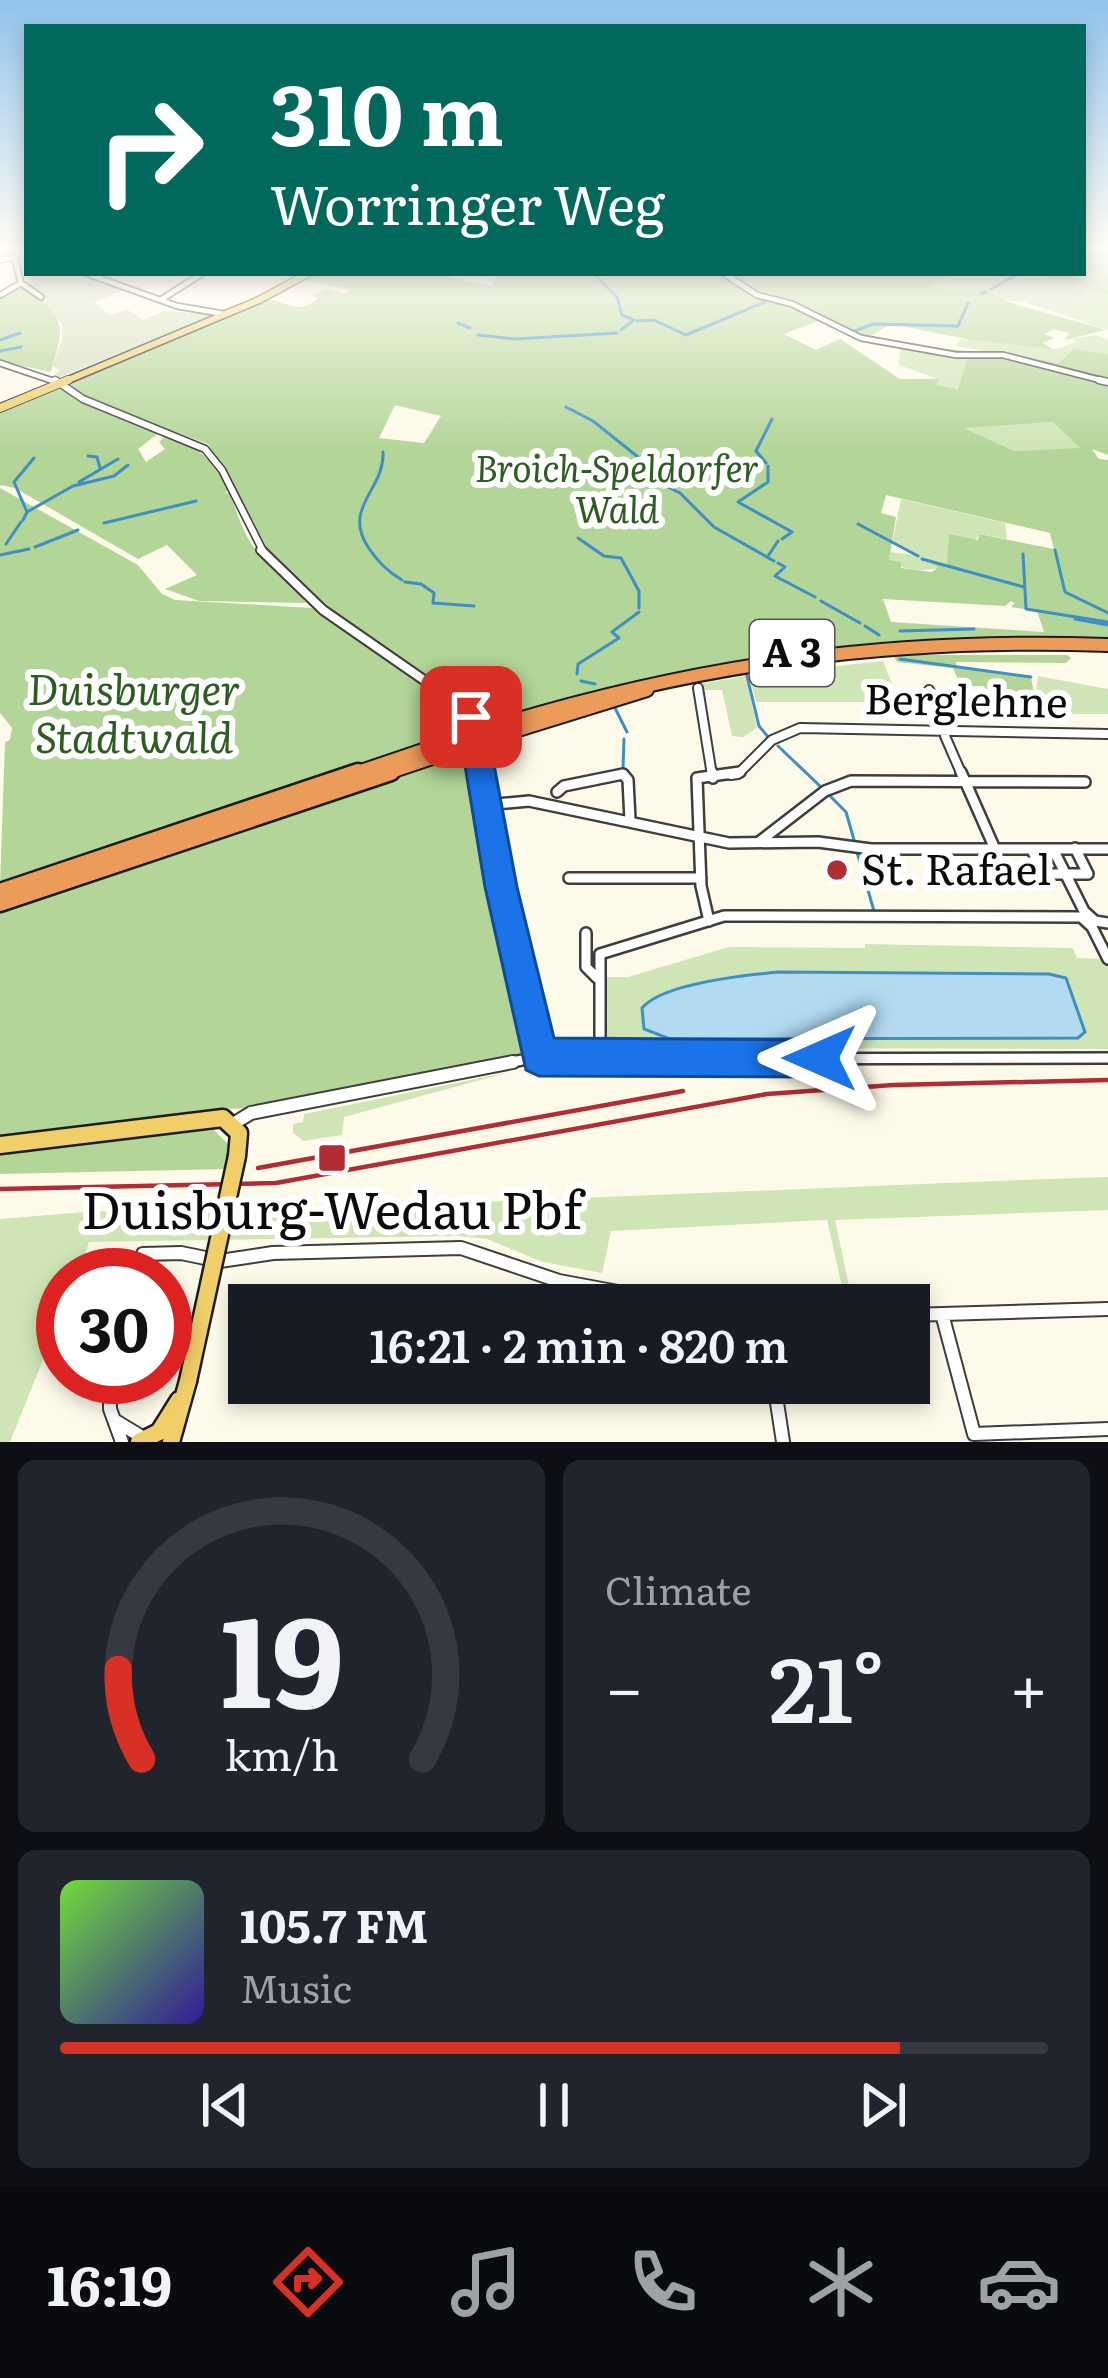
<!DOCTYPE html>
<meta charset="utf-8">
<style>
:root{--surface:#171b24;--page:#20242c;--text:#f1f3f6;--muted:#9ea1a6;--line:#363941;--accent:#d93025}
body{margin:0;font-family:Literata,serif;background:var(--page);color:var(--text);height:100vh;display:flex;flex-direction:column;font-size:45px;white-space:nowrap}
*{box-sizing:border-box;margin:0}
p{font-size:39px;color:var(--muted)}
.icon{flex:none;width:66px;height:66px;fill:none;stroke:currentColor;stroke-width:2;stroke-linecap:round;stroke-linejoin:round}
.map{position:relative;height:1442px;overflow:hidden}
.side{display:flex;flex-direction:column;gap:18px;padding:18px;background:#0d0f14;flex:1}
.side>*{flex:none}
.banner{position:absolute;left:24px;top:24px;width:1062px;height:252px;border-radius:0px;box-shadow:0 6px 18px #0003;background:#00695c;color:#fff;overflow:hidden}
.speed{position:absolute;left:36px;top:1248px;display:flex;gap:24px;font-size:60px;font-weight:700;text-align:center}
.speed>*{display:grid;place-content:center;width:156px;height:156px;border-radius:50%;background:var(--surface);box-shadow:0 6px 18px #0003;line-height:1}
.speed .limit{border:18px solid #d22;background:#fff;color:#111}
.pin{position:absolute;display:grid;place-items:center;width:102px;height:102px;color:#fff;margin:-51px;border-radius:24px;box-shadow:0 6px 18px #0006}
.me{position:absolute;width:132px;margin:-66px;rotate:270deg;stroke-linejoin:round;filter:drop-shadow(0 0 9px #0008)}
.turn{display:flex;align-items:center;gap:42px;height:252px;padding:0 48px;font-size:54px}
.turn .icon{width:156px;height:156px;stroke-width:2.5}
.turn b{display:block;font-size:84px;line-height:102px}
.big{font-size:90px;font-weight:600;line-height:1.1}
.side .card{flex:1;display:flex;flex-direction:column;justify-content:center;gap:18px;min-width:0;padding:0 42px;border-radius:18px;background:var(--page)}
.side .dial{align-items:center;gap:0}
.dial svg{height:312px;overflow:visible;fill:none;stroke:var(--line);stroke-width:7;stroke-linecap:round;text-anchor:middle}
.dial text{fill:var(--text);stroke:none}
.song{display:flex;align-items:center;gap:36px}
.cover{width:144px;height:144px;border-radius:18px;background:linear-gradient(135deg,hsl(100 70% 55%),hsl(250 70% 35%))}
.played{height:12px;border-radius:6px;background:linear-gradient(90deg,var(--accent) 85%,var(--line) 85%)}
.keys{display:flex;justify-content:space-around;direction:ltr}
.heat{display:flex;justify-content:space-between;align-items:center;font-size:66px;direction:ltr}
.side .tiles{flex:1;display:grid;gap:18px;grid-template-columns:1fr 1fr}
.card:last-child{grid-column:span 2}
.trip{position:absolute;left:228px;top:1284px;width:702px;height:120px;border-radius:0px;background:var(--surface);box-shadow:0 6px 18px #0003;font-weight:600;line-height:120px;text-align:center}
.tabs{display:flex;height:192px;justify-content:space-around;align-items:center;background:#090b0e;color:var(--muted)}
.tabs .icon{width:84px;height:84px}
.tabs .current{color:var(--accent)}
.tabs b{font-size:54px;color:var(--text)}
.map>svg:first-child{display:block}
</style>
<div class="map">
<svg width="1108" height="1442" viewBox="0 0 1108 1442">
<rect width="100%" height="100%" fill="#fefaea"/>
<!-- green -->
<path fill="#cfe5b6" d="M958,273H1036L1108,295V330L1022,301L997,300L987,291L946,292L932,283Z
M1095,335L1108,339V354L1074,349L1058,363L955,346L961,339L1057,349L1076,342L1072,339Z
M900,348L968,359L959,389L937,385L938,379L899,365Z
M1053,422L1081,449L1015,451L962,427Z
M901,499L1005,523L1007,539L979,534C963,568 921,580 889,561L890,552L914,555L892,543Z
M883,661L899,702H756L749,676Z
M746,676L757,728L743,737L732,736L722,690H701L700,684Z
M1038,676L1108,689V714H1045L1035,697Z
M865,944L1073,948L1077,958L1104,959L1108,967V1049L607,1048L604,977H628L729,947L865,948Z
M510,1072L344,1117L342,1135L304,1141L293,1133V1124L303,1122L304,1114Z
M1108,1177V1210L835,1220L852,1300H845L827,1220L611,1231L602,1273L543,1262L487,1239L459,1236L89,1242L78,1275H63V1310L10,1442H0V1219L98,1211L158,1216L197,1209C501,1205 804,1187 1108,1177Z"/>
<!-- forest -->
<path fill="#b3d597" fill-rule="evenodd" d="M1083,251H1108V295L1036,273H1083Z
M311,273H456L451,278L492,286L497,273H958L932,284L946,292L987,291C1002,305 1078,320 1105,330L1065,340L1069,333L1054,329L1044,334L1054,338L1043,343L1052,349L972,340L891,324L870,336C935,352 992,350 1058,363L1074,349L1108,354V455L1092,449L1099,459L1108,460V642C887,623 687,662 477,727L472,710L332,613L264,550L208,444L83,398L64,383C128,356 192,326 257,302C280,293 298,320 318,298L312,296L325,289L344,294L350,290L302,279ZM818,321L867,342L967,359L958,389L937,385L939,379H900L840,339L816,350L784,334ZM395,405L441,416L424,443L379,438ZM1053,422L1080,448L1015,451L964,428ZM886,495L1050,533L1054,549L979,534L978,540L949,534L947,566L928,561L938,567L932,572L901,568V562L889,560L896,517L881,513ZM883,599L1005,606L1011,601L1015,603L1011,607L1037,611L1044,632L891,622Z
M23,285L37,298L44,297C69,330 59,338 51,372L0,361V296Z
M60,386L76,399L161,431L138,449L146,462L165,449L159,442L168,434C198,448 214,459 228,490L225,494L229,492C237,511 241,529 253,546C269,567 294,578 306,603L199,601L165,589L197,575L167,545L138,559L15,488L0,485V410Z
M0,488L138,565L162,594L175,600L312,608L466,713L444,720L447,731L469,729L0,886L5,742L10,740L12,728L0,713Z
M893,655H1067L1071,658L1066,663L956,662V666L1031,678L1038,712H998L984,686H961L953,668L897,662Z
M473,750L531,1044L528,1053L251,1108L202,1110L0,1140V909Z
M214,1130L230,1146L226,1169L0,1174V1152Z"/>
<!-- cemetery -->
<path fill="#d3ddbd" d="M71,273L124,290L94,302L110,315L128,310L143,320L164,311L216,314L60,377L55,374L60,370L52,366L62,340V324L22,274Z"/>
<!-- water -->
<path fill="#b2daf1" stroke="#3e8fc4" stroke-width="3" d="M779,972L1049,974L1066,978L1085,1032L1078,1038L670,1039L644,1029L642,1008C663,983 745,975 779,972Z"/>
<g fill="none" stroke-linecap="round" stroke-linejoin="round">
<!-- stream -->
<path stroke="#3e8fc4" stroke-width="3" d="M1083,256L1108,255
M596,276L617,297L622,315L634,320L621,330
M991,289L1020,273
M981,294L986,292
M637,321L654,320L686,335L765,302
M458,323L470,328
M852,332L873,324L958,326L968,303
M478,335L515,339L617,333
M0,340L20,333
M0,351L21,347
M566,407L593,421L653,469
M383,452C385,490 342,507 368,547C377,561 388,572 402,580
M88,456L97,457L100,468
M766,463L756,451L772,419
M768,466V482L738,502L792,532L782,539
M656,473L660,483L680,493L714,527L774,561
M79,482L118,459
M27,512L73,486L114,476L128,465
M23,520L27,512L14,482L34,458
M104,523L196,501
M858,524L918,556
M578,538L604,556L621,558L639,591V608
M6,544L21,522
M35,547L78,530
M1055,550L1065,592L1108,613
M1023,554L1026,609L1108,622
M0,555L29,549
M768,556L778,541
M922,559L1024,587
M778,563L785,567L775,576L815,597
M405,582L421,584L434,593L433,603L474,606
M821,601L860,623
M1075,619L1108,625
M865,626L879,635
M900,631L974,629
M900,659L1031,677
M577,674L578,664L619,638L612,632L639,612
M747,676L759,726L769,738
M581,681L595,684
M615,708L627,732
M778,746L820,786
M623,769L624,739
M828,794L846,812L854,840
M857,852L874,911"/>
<defs>
<path id="minor-far4" d="M18,251L15,260L21,283
M0,260L15,257
M85,273L177,306L224,314
M723,273L757,295L792,304L861,338L956,355H1003L1108,382
M21,283L41,297
M0,295L21,283
M162,299L203,273
M0,363L59,383"/>
<path id="minor-far3" d="M55,380L83,399L205,449L222,470L264,553
M1099,380L1108,382"/>
<path id="minor-far2" d="M261,550L323,610L470,712L481,775
M698,688L712,775
M929,690L948,724L945,736L962,775
M731,775L738,774L772,740L800,728L1108,734"/>
<path id="minor-far1" d="M481,772L539,1057
M712,772L713,778
M961,772L995,849
M557,792L564,786L623,774L628,780L630,820
M485,805L529,801L729,843L818,842L871,849H1108
M759,842L825,791L851,781L1085,782
M1053,849L1084,911L1095,921
M1032,850L1043,874H1088L1075,848
M569,878H701
M1081,917L1092,927L1108,959
M709,921L701,886L697,778L740,772
M1095,921L1108,923
M586,933V967L597,978
M600,1055V954L724,916L1081,917
M497,1065L547,1055L617,1059L1108,1058"/>
<path id="minor" d="M233,1124L251,1113L513,1062
M137,1275L143,1254L181,1253L220,1261L273,1253L461,1248L559,1281L688,1305
M599,1305L601,1289
M753,1305H770
M942,1314L974,1434L1108,1429
M909,1315L1108,1309
M110,1377V1409L122,1442
M774,1383L783,1442
M539,1388L694,1383
M114,1420L142,1437"/>
<path id="major-far2" d="M61,383L259,300L309,273"/>
<path id="major-far1" d="M0,408L68,380"/>
<path id="major" d="M0,1145L223,1118L239,1133L237,1156
M159,1432L179,1400
M139,1442L159,1432
M171,1442L188,1381"/>
<path id="highway-far1" d="M485,729C695,664 888,637 1108,645
M486,740L647,690
M349,775L464,736
M382,775L465,747"/>
<path id="highway" d="M0,892L358,772
M0,903L391,772"/>
</defs>
<!-- minor-far4 casing -->
<use href="#minor-far4" stroke="#3e3e3e" stroke-width="8"/>
<!-- minor-far3 casing -->
<use href="#minor-far3" stroke="#3e3e3e" stroke-width="9"/>
<!-- minor-far2 casing -->
<use href="#minor-far2" stroke="#3e3e3e" stroke-width="12"/>
<!-- minor-far1 casing -->
<use href="#minor-far1" stroke="#3e3e3e" stroke-width="14"/>
<!-- minor casing -->
<use href="#minor" stroke="#3e3e3e" stroke-width="16"/>
<!-- major-far2 casing -->
<use href="#major-far2" stroke="#1c1c1c" stroke-width="9"/>
<!-- major-far1 casing -->
<use href="#major-far1" stroke="#1c1c1c" stroke-width="10"/>
<!-- major casing -->
<use href="#major" stroke="#1c1c1c" stroke-width="21"/>
<!-- highway-far1 casing -->
<use href="#highway-far1" stroke="#1c1c1c" stroke-width="16"/>
<!-- highway casing -->
<use href="#highway" stroke="#1c1c1c" stroke-width="21"/>
<!-- minor-far4 -->
<use href="#minor-far4" stroke="#fff" stroke-width="4.5"/>
<!-- minor-far3 -->
<use href="#minor-far3" stroke="#fff" stroke-width="6"/>
<!-- minor-far2 -->
<use href="#minor-far2" stroke="#fff" stroke-width="8"/>
<!-- minor-far1 -->
<use href="#minor-far1" stroke="#fff" stroke-width="9"/>
<!-- minor -->
<use href="#minor" stroke="#fff" stroke-width="12"/>
<!-- major-far2 -->
<use href="#major-far2" stroke="#f0ce68" stroke-width="6"/>
<!-- major-far1 -->
<use href="#major-far1" stroke="#f0ce68" stroke-width="8"/>
<!-- major -->
<use href="#major" stroke="#f0ce68" stroke-width="16"/>
<!-- highway-far1 -->
<use href="#highway-far1" stroke="#eb9c5b" stroke-width="12"/>
<!-- highway -->
<use href="#highway" stroke="#eb9c5b" stroke-width="16"/>
<!-- rail -->
<path stroke="#b12d33" stroke-width="4.5" d="M258,1168L683,1091
M0,1189L276,1183L767,1094L893,1085L1108,1080"/>
<defs>
<path id="major-bridge" d="M188,1381L237,1156"/>
<path id="highway-bridge" d="M464,736L485,729
M465,747L486,740"/>
</defs>
<!-- major-bridge casing -->
<use href="#major-bridge" stroke="#1c1c1c" stroke-width="21" stroke-linecap="butt"/>
<!-- highway-bridge casing -->
<use href="#highway-bridge" stroke="#1c1c1c" stroke-width="16" stroke-linecap="butt"/>
<!-- major-bridge -->
<use href="#major-bridge" stroke="#f0ce68" stroke-width="16"/>
<!-- highway-bridge -->
<use href="#highway-bridge" stroke="#eb9c5b" stroke-width="12"/>
</g>
<!-- sky -->
<linearGradient id="sky" x2="0" y2="1"><stop stop-color="#92c3ec"/><stop offset="0.55" stop-color="#fffdf6"/><stop offset="1" stop-color="#fffdf6" stop-opacity="0"/></linearGradient>
<rect width="1108" height="453" fill="url(#sky)"/>
<!-- route -->
<path fill="#1a73e8" stroke="#114b97" stroke-width="3" d="M471,707L485,717L517,887L554,1038L820,1040L834,1045L839,1058L834,1072L820,1077L539,1076L526,1070L485,887L457,717Z"/>
<!-- markers -->
<g fill="#b12d33" stroke="#fff" stroke-width="4.5">
<circle cx="837" cy="870" r="12"/>
<rect x="317" y="1143" width="30" height="30" rx="6"/>
</g>
<g text-anchor="middle" stroke-width="12" stroke-linejoin="round" paint-order="stroke">
<!-- far-park labels -->
<g font-size="36" font-style="italic" fill="#2d5d20" stroke="#fff">
<text x="617" y="482">Broich-Speldorfer<tspan x="617" dy="41">Wald</tspan></text>
</g>
<!-- shield labels -->
<rect fill="#fff" stroke="#545454" stroke-width="3" x="750" y="620" width="84" height="66" rx="9"/>
<g font-size="39" font-weight="bold" fill="#0b0b0b">
<text x="792" y="667">A 3</text>
</g>
<!-- park labels -->
<g font-size="42" font-style="italic" fill="#2d5d20" stroke="#fff">
<text x="134" y="705">Duisburger<tspan x="134" dy="48">Stadtwald</tspan></text>
</g>
<!-- street labels -->
<g font-size="42" fill="#0b0b0b" stroke="#fff">
<text transform="translate(966 701) rotate(1)" y="15">Berglehne</text>
</g>
<!-- poi labels -->
<g font-size="42" fill="#0b0b0b" stroke="#fff" text-anchor="start">
<text x="861" y="885">St. Rafael</text>
</g>
<!-- near-poi labels -->
<g font-size="51" fill="#0b0b0b" stroke="#fff">
<text x="332" y="1229">Duisburg-Wedau Pbf</text>
</g>
</g>
</svg>
<div class="speed"><div class="limit">30</div></div>
<div class="pin" style="left:471px;top:717px;background:#d93025"><svg class="icon" aria-label="arrive" viewBox="0 0 24 24"><path d="M6 21V4h12l-3 4 3 4H6"/></svg></div>
<svg class="me" style="left:820px;top:1058px" viewBox="-20 -20 40 40"><path d="M0-17L14 15 0 8-14 15z" fill="#1a73e8" stroke="#fff" stroke-width="4"/></svg>
<div class="trip">16:21 · 2 min · 820 m</div>
<div class="banner">
<div class="turn"><svg class="icon" aria-label="right" viewBox="0 0 24 24"><path d="M7 20v-9h11M14 6l5 5-5 5"/></svg><div><b>310 m</b>Worringer Weg</div></div>
</div>
</div>
<section class="side">
<div class="tiles">
<div class="card dial"><svg viewBox="0 0 100 80">
<path d="M14 69A42 42 0 1 1 86 69"/>
<path d="M14 69A42 42 0 0 1 8 46" stroke="#d93025"/>
<text x="50" y="56" font-size="32" font-weight="700">19</text>
<text x="50" y="72" font-size="11">km/h</text>
</svg></div>
<div class="card"><p>Climate</p>
<div class="heat"><a>−</a><b class="big">21°</b><a>+</a></div>
</div>
<div class="card">
<div class="song"><i class="cover"></i><div><b>105.7 FM</b><p>Music</p></div></div>
<div class="played"></div>
<div class="keys"><svg class="icon" aria-label="previous" viewBox="0 0 24 24"><path d="M18 5L8 12l10 7zM5 5v14"/></svg><svg class="icon" aria-label="pause" viewBox="0 0 24 24"><path d="M8 5v14M16 5v14"/></svg><svg class="icon" aria-label="next" viewBox="0 0 24 24"><path d="M6 5l10 7-10 7zM19 5v14"/></svg></div>
</div>
</div>
</section>
<nav class="tabs">
<b>16:19</b>
<svg class="icon current" aria-label="directions" viewBox="0 0 24 24"><path d="M12 3l9 9-9 9-9-9zM9 14v-3h6M13 9l2 2-2 2"/></svg>
<svg class="icon" aria-label="music" viewBox="0 0 24 24"><path d="M9 18V5l10-2v13"/><circle cx="6" cy="18" r="3"/><circle cx="16" cy="16" r="3"/></svg>
<svg class="icon" aria-label="phone" viewBox="0 0 24 24"><path d="M5 4h4l2 5-3 2q2 4 5 5l2-3 5 2v4C11 20 4 13 5 4z"/></svg>
<svg class="icon" aria-label="climate" viewBox="0 0 24 24"><path d="M12 3v18M4 7l16 10M4 17L20 7"/></svg>
<svg class="icon" aria-label="car" viewBox="0 0 24 24"><path d="M5 17H2v-5l4-1 3-4h7l3 4 3 1v5h-3M9 17h6M6 11h13"/><circle cx="7" cy="17" r="2"/><circle cx="17" cy="17" r="2"/></svg>
</nav>
